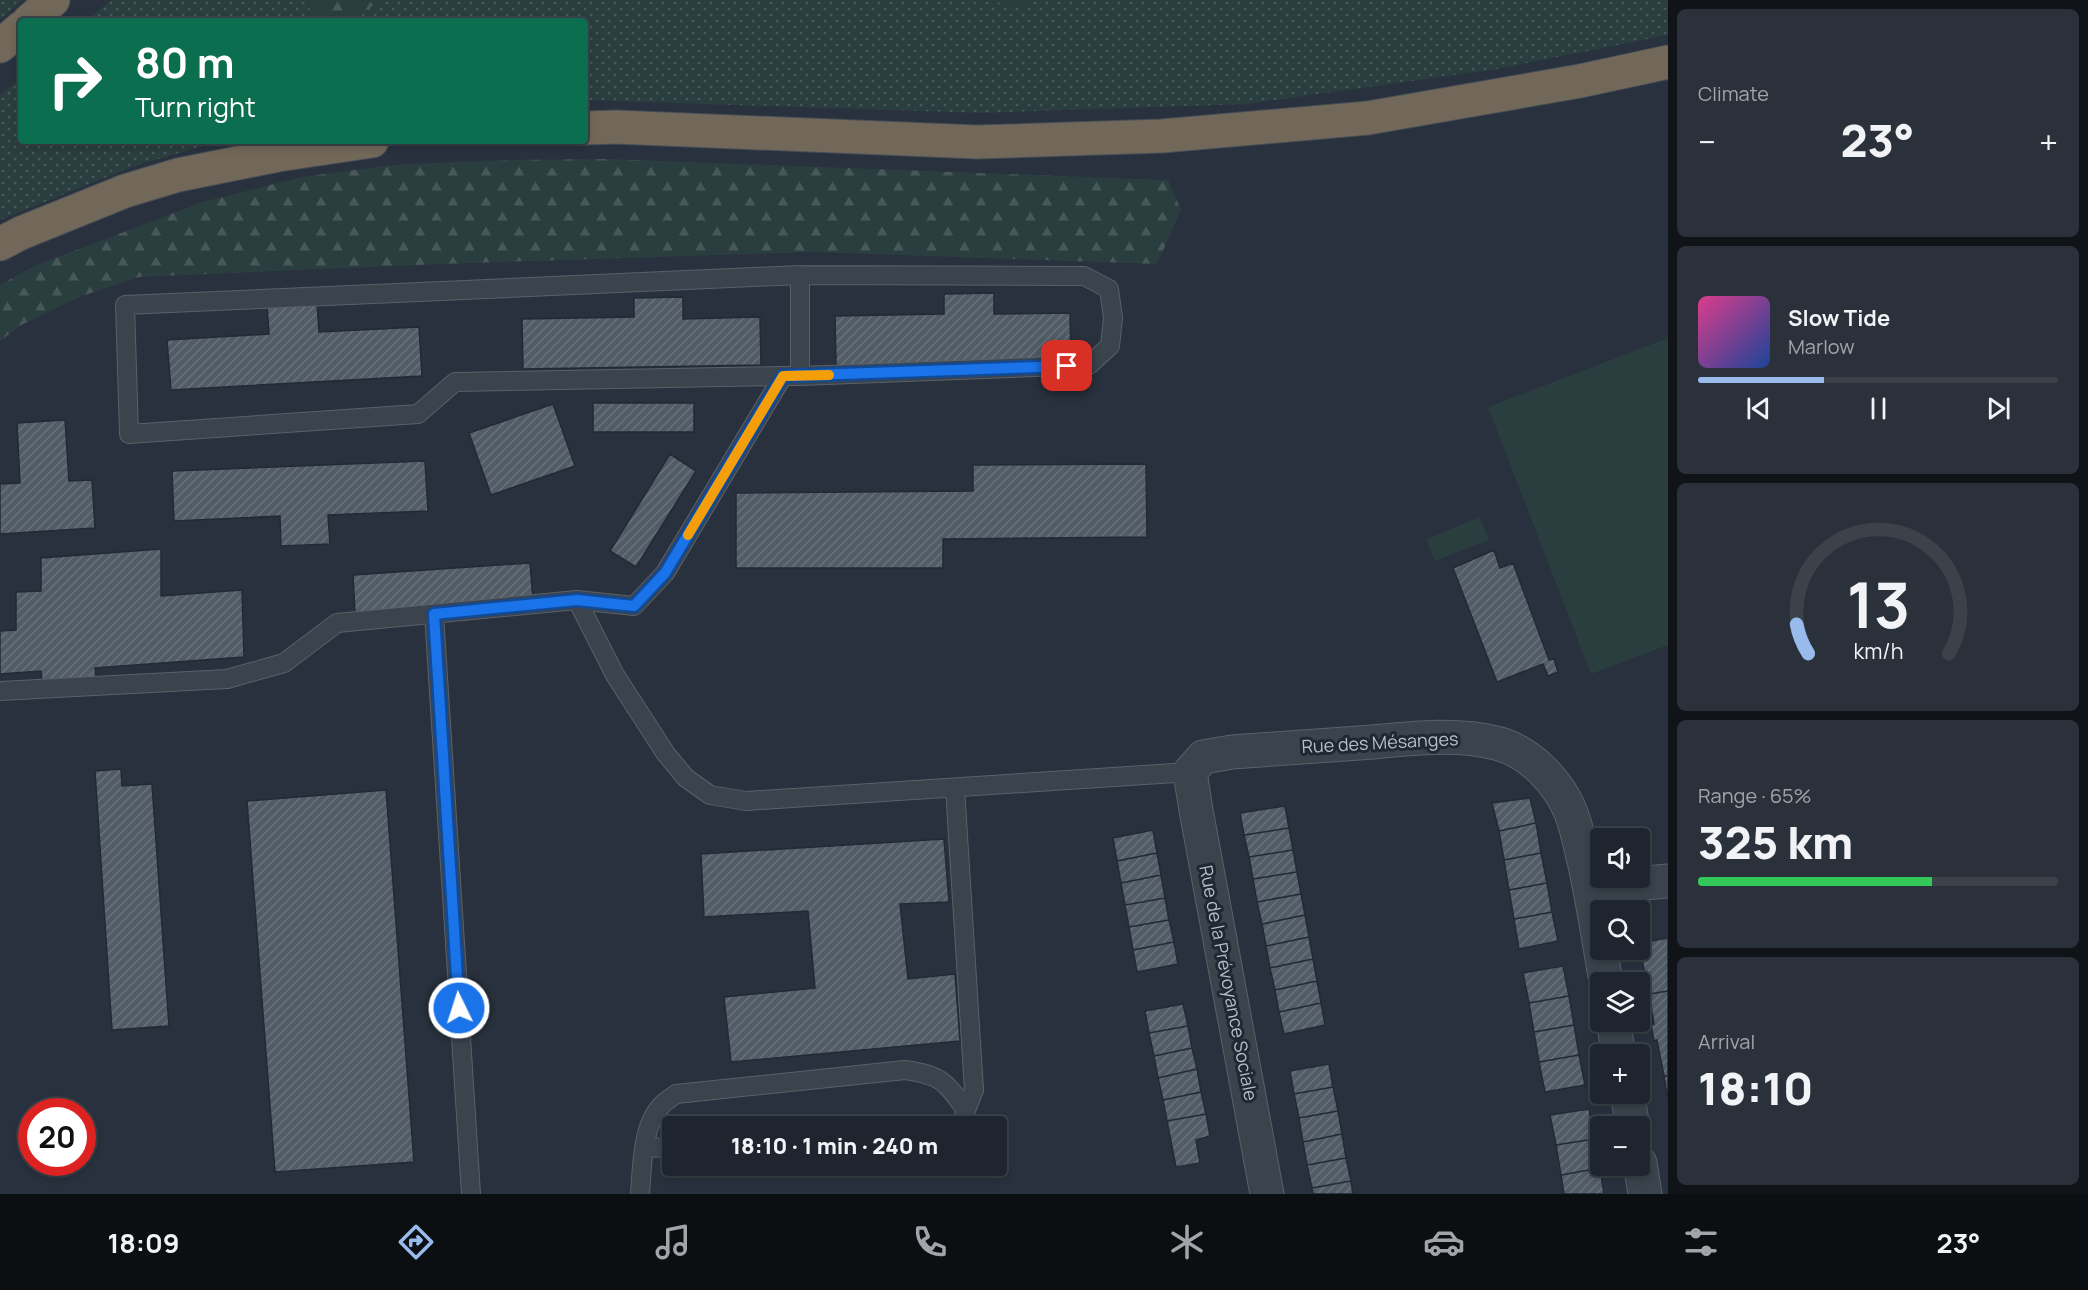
<!DOCTYPE html>
<meta charset="utf-8">
<style>
:root{--surface:#1e252e;--page:#2b313a;--text:#f1f3f6;--muted:#a1a5aa;--line:#3c424a;--accent:#98bbec}
body{margin:0;font-family:Manrope,sans-serif;background:var(--page);color:var(--text);height:100vh;display:flex;flex-direction:column;font-size:22px;white-space:nowrap}
*{box-sizing:border-box;margin:0}
p{font-size:20px;color:var(--muted)}
.icon{flex:none;width:33px;height:33px;fill:none;stroke:currentColor;stroke-width:2;stroke-linecap:round;stroke-linejoin:round}
.map{position:relative;flex:1;overflow:hidden}
.details{display:flex;flex-direction:column;gap:9px;padding:9px;background:#101419;width:420px}
.details>*{flex:none}
.top-card{position:absolute;left:18px;top:18px;width:570px;height:126px;border-radius:6px;box-shadow:0 3px 9px #0003,0 0 0 2px var(--line);background:#0b6e4f;color:#fff;overflow:hidden}
.fabs{position:absolute;left:1590px;top:828px;display:grid;gap:12px}
.fabs a{display:grid;place-items:center;width:60px;height:60px;border-radius:6px;background:var(--surface);box-shadow:0 3px 9px #0003,0 0 0 2px var(--line);font-size:30px}
.speed{position:absolute;left:18px;top:1098px;display:flex;gap:12px;font-size:30px;font-weight:700;text-align:center}
.speed>*{display:grid;place-content:center;width:78px;height:78px;border-radius:50%;background:var(--surface);box-shadow:0 3px 9px #0003,0 0 0 2px var(--line);line-height:1}
.speed .limit{border:9px solid #d22;background:#fff;color:#111}
.pin{position:absolute;display:grid;place-items:center;width:51px;height:51px;color:#fff;margin:-26px;border-radius:12px;box-shadow:0 3px 9px #0006}
.me{position:absolute;width:66px;margin:-33px;rotate:356deg;stroke-linejoin:round;filter:drop-shadow(0 0 4px #0008)}
.turn{display:flex;align-items:center;gap:21px;height:126px;padding:0 18px;font-size:27px}
.turn .icon{width:78px;height:78px;stroke-width:2.5}
.turn b{display:block;font-size:42px;line-height:51px}
.big{font-size:45px;font-weight:800;line-height:1.1}
.details .tile{flex:1;display:flex;flex-direction:column;justify-content:center;gap:9px;min-width:0;padding:0 21px;border-radius:9px;background:var(--page)}
.details .dial{align-items:center;gap:0}
.dial svg{height:156px;overflow:visible;fill:none;stroke:var(--line);stroke-width:7;stroke-linecap:round;text-anchor:middle}
.dial text{fill:var(--text);stroke:none}
.song{display:flex;align-items:center;gap:18px}
.cover{width:72px;height:72px;border-radius:9px;background:linear-gradient(135deg,hsl(330 70% 55%),hsl(220 70% 35%))}
.played{height:6px;border-radius:3px;background:linear-gradient(90deg,var(--accent) 35%,var(--line) 35%)}
.keys{display:flex;justify-content:space-around;direction:ltr}
.heat{display:flex;justify-content:space-between;align-items:center;font-size:33px;direction:ltr}
.charge{height:9px;border-radius:4px;background:linear-gradient(90deg,#34c759 65%,var(--line) 0)}
.trip{position:absolute;left:662px;top:1116px;width:345px;height:60px;border-radius:6px;background:var(--surface);box-shadow:0 3px 9px #0003,0 0 0 2px var(--line);font-weight:800;line-height:60px;text-align:center}
.menu{display:flex;height:96px;justify-content:space-around;align-items:center;background:#0c0f12;color:var(--muted)}
.menu .icon{width:42px;height:42px}
.menu .selected{color:var(--accent)}
.menu b{font-size:27px;color:var(--text)}
main{display:flex;flex:1;min-height:0}
.map>svg:first-child{display:block}
</style>
<main>
<div class="map">
<svg width="1668" height="1194" viewBox="0 0 1668 1194">
<defs>
<pattern id="grass-dots" width="8" height="8" patternUnits="userSpaceOnUse" patternTransform="scale(1.5)"><rect width="8" height="8" fill="#2b3e3f"/><path d="M2 2h.1M6 6h.1" fill="none" stroke="#485859" stroke-width="1.8" stroke-linecap="round"/></pattern>
<pattern id="forest-firs" width="22" height="20" patternUnits="userSpaceOnUse" patternTransform="scale(1.5)"><rect width="22" height="20" fill="#2b3e3f"/><path d="M5 1l3.5 6h-7zM16 11l3.5 6h-7z" fill="#485859"/></pattern>
<pattern id="building-hatch" width="6" height="6" patternUnits="userSpaceOnUse" patternTransform="scale(1.5)"><rect width="6" height="6" fill="#515c67"/><path d="M-1 1l2-2M0 6l6-6M5 7l2-2" fill="none" stroke="#68727b"/></pattern>
</defs>
<rect width="100%" height="100%" fill="#28313d"/>
<!-- grass -->
<path fill="url(#grass-dots)" d="M0,0H23L0,20Z
M111,0H303L319,21H86Z
M381,0H973L1026,6L1031,0H1668V35L1497,69L1246,104L981,113L585,100V21H351Z
M21,77V141H221L134,166L0,220V95Z"/>
<!-- forest -->
<path fill="url(#forest-firs)" d="M303,0H381L351,21H319Z
M973,0H1031L1027,6Z
M608,159L1168,180L1181,210L1157,264L814,252L440,264L139,277L82,296L21,325L0,341V285L34,266L203,202L302,177L392,165L512,160Z"/>
<!-- green -->
<path fill="#2b3e3f" d="M1668,338V645L1591,674L1488,407Z
M1480,517L1489,540L1435,561L1426,539Z"/>
<!-- building -->
<path fill="url(#building-hatch)" stroke="#222a34" stroke-width="1.5" d="M994,293V314L1070,313L1071,362L836,366L835,316L944,314V294Z
M683,297V319L760,317L761,365L523,369L522,319L634,317V298Z
M317,303L319,332L419,327L422,376L171,390L167,340L269,334L267,306Z
M593,403H694V432H593Z
M553,404L575,466L491,495L469,433Z
M65,420L69,481L92,480L95,528L0,534V484L20,483L17,423Z
M670,454L696,471L636,567L610,551Z
M425,461L428,511L328,515L330,544L281,546L280,516L174,521L172,471Z
M1146,464L1147,537L943,539V568H736V493L973,491V465Z
M161,549V596L242,590L244,657L95,668L96,677L42,680L41,671L0,674V631L16,630V592L41,591V558Z
M1494,550L1500,568L1513,563L1549,660L1554,659L1558,672L1548,676L1543,664L1497,682L1453,568Z
M530,563L533,600L355,613L353,575Z
M121,769L122,786L152,784L169,1026L112,1030L95,771Z
M386,790L414,1162L275,1172L247,801Z
M1530,798L1536,823L1499,831L1492,803Z
M1285,806L1289,828L1244,835L1240,813Z
M1536,823L1541,853L1504,860L1499,831Z
M1289,828L1293,850L1249,857L1244,835Z
M1153,830L1157,853L1117,861L1113,838Z
M944,839L949,902L900,904L908,979L955,974L960,1041L731,1062L724,997L815,988L808,911L704,917L701,854Z
M1293,850L1297,872L1253,879L1249,857Z
M1157,853L1161,875L1121,883L1117,861Z
M1541,853L1547,883L1509,890L1504,860Z
M1297,872L1301,894L1257,902L1253,879Z
M1161,875L1165,898L1125,905L1121,883Z
M1547,883L1552,912L1514,919L1509,890Z
M1301,894L1305,915L1262,924L1257,902Z
M1165,898L1169,920L1129,927L1125,905Z
M1552,912L1558,941L1519,949L1514,919Z
M1305,915L1309,937L1266,946L1262,924Z
M1169,920L1174,942L1133,950L1129,927Z
M1309,937L1313,959L1270,968L1266,946Z
M1668,938V991L1649,994L1642,960H1639L1637,950H1640V943Z
M1174,942L1178,964L1137,972L1133,950Z
M1313,959L1317,981L1275,990L1270,968Z
M1563,966L1569,996L1529,1003L1523,973Z
M1317,981L1321,1003L1279,1012L1275,990Z
M1668,991V1076H1664L1657,1040L1654,1041L1651,1025L1654,1024L1649,994Z
M1569,996L1574,1025L1534,1032L1529,1003Z
M1321,1003L1325,1025L1284,1034L1279,1012Z
M1183,1004L1188,1026L1149,1033L1145,1011Z
M1574,1025L1579,1055L1539,1062L1534,1032Z
M1188,1026L1192,1048L1154,1056L1149,1033Z
M1192,1048L1197,1069L1158,1078L1154,1056Z
M1579,1055L1585,1085L1545,1092L1539,1062Z
M1329,1064L1333,1087L1294,1094L1290,1071Z
M1197,1069L1201,1092L1163,1100L1158,1078Z
M1664,1076H1668V1101Z
M1333,1087L1338,1111L1299,1118L1294,1094Z
M1201,1092L1206,1114L1167,1121L1163,1100Z
M1589,1109L1594,1139L1556,1145L1550,1115Z
M1338,1111L1342,1134L1303,1142L1299,1118Z
M1206,1114L1210,1136L1196,1140L1200,1163L1176,1167L1167,1121Z
M1342,1134L1346,1158L1307,1165L1303,1142Z
M1594,1139L1600,1168L1561,1175L1556,1145Z
M1346,1158L1351,1181L1312,1188L1307,1165Z
M1600,1168L1604,1194H1564L1561,1175Z
M1351,1181L1353,1194H1313L1312,1188Z"/>
<g fill="none" stroke-linecap="round" stroke-linejoin="round">
<defs>
<path id="service" d="M783,376L455,382L418,414L129,434L125,305L800,275
M577,600L615,675L666,754L686,778L710,795L746,801L1190,772
M434,614L471,1194
M0,691L227,679L284,663L337,623L577,600L634,606L665,573L783,376H800L1089,365L1110,346L1113,318L1109,289L1084,276L800,275V376
M955,788L974,1090L966,1110
M644,1148L672,1147
M640,1194C642,1168 642,1125 661,1106C665,1101 671,1098 676,1094L905,1070C941,1075 945,1081 966,1110L961,1125L958,1126"/>
<path id="minor" d="M1590,888L1668,881
M1613,1022L1619,1054
M1627,1094L1633,1126
M1640,1163L1645,1194
M1267,1194L1196,810L1190,772L1203,757L1232,752C1279,749 1326,745 1373,742C1413,738 1457,733 1496,743C1529,751 1559,782 1571,813C1577,828 1580,845 1584,861C1593,901 1599,942 1606,982"/>
<path id="motorway" d="M29,21L53,0
M0,46L21,28
M585,128L616,127L977,142L1162,136L1368,118L1580,81L1668,62
M0,244L21,233L125,191L178,175L278,155L372,141"/>
</defs>
<!-- service casing -->
<use href="#service" stroke="#59616b" stroke-width="20"/>
<!-- minor casing -->
<use href="#minor" stroke="#59616b" stroke-width="35"/>
<!-- motorway casing -->
<use href="#motorway" stroke="#464e58" stroke-width="35"/>
<!-- service -->
<use href="#service" stroke="#3b434d" stroke-width="18"/>
<!-- minor -->
<use href="#minor" stroke="#3b434d" stroke-width="33"/>
<!-- motorway -->
<use href="#motorway" stroke="#726859" stroke-width="33"/>
</g>
<g fill="none" stroke-linecap="round" stroke-linejoin="round">
<defs>
<path id="route" d="M459,1008L434,614L577,600L634,606L665,573L783,376L1067,366"/>
</defs>
<!-- route casing -->
<use href="#route" stroke="#114b97" stroke-width="15"/>
<!-- route -->
<use href="#route" stroke="#1a73e8" stroke-width="10"/>
<!-- slow -->
<path stroke="#f59e0b" stroke-width="10" d="M688,535L783,376L829,375"/>
</g>
<g text-anchor="middle" stroke-width="6" stroke-linejoin="round" paint-order="stroke">
<!-- street labels -->
<g font-size="18" fill="#b8bec8" stroke="#202832">
<text transform="translate(1380 743) rotate(-3)" y="6">Rue des Mésanges</text>
<text transform="translate(1228 983) rotate(79)" y="6">Rue de la Prévoyance Sociale</text>
</g>
</g>
</svg>
<div class="fabs">
<a><svg class="icon" aria-label="sound" viewBox="0 0 24 24"><path d="M4 9h4l5-4v14l-5-4H4zM17 9q2 3 0 6"/></svg></a>
<a><svg class="icon" aria-label="search" viewBox="0 0 24 24"><circle cx="10" cy="10" r="6"/><path d="M15 15l6 6"/></svg></a>
<a><svg class="icon" aria-label="layers" viewBox="0 0 24 24"><path d="M12 4l9 5-9 5-9-5zM3 14l9 5 9-5"/></svg></a>
<a>+</a>
<a>−</a>
</div>
<div class="speed"><div class="limit">20</div></div>
<div class="pin" style="left:1067px;top:366px;background:#d93025"><svg class="icon" aria-label="arrive" viewBox="0 0 24 24"><path d="M6 21V4h12l-3 4 3 4H6"/></svg></div>
<svg class="me" style="left:459px;top:1008px" viewBox="-20 -20 40 40"><circle r="17" fill="#1a73e8" stroke="#fff" stroke-width="3"/><path d="M0-11L8 9 0 5-8 9z" fill="#fff"/></svg>
<div class="trip">18:10 · 1 min · 240 m</div>
<div class="top-card">
<div class="turn"><svg class="icon" aria-label="right" viewBox="0 0 24 24"><path d="M7 20v-9h11M14 6l5 5-5 5"/></svg><div><b>80 m</b>Turn right</div></div>
</div>
</div>
<section class="details">
<div class="tile"><p>Climate</p>
<div class="heat"><a>−</a><b class="big">23°</b><a>+</a></div>
</div>
<div class="tile">
<div class="song"><i class="cover"></i><div><b>Slow Tide</b><p>Marlow</p></div></div>
<div class="played"></div>
<div class="keys"><svg class="icon" aria-label="previous" viewBox="0 0 24 24"><path d="M18 5L8 12l10 7zM5 5v14"/></svg><svg class="icon" aria-label="pause" viewBox="0 0 24 24"><path d="M8 5v14M16 5v14"/></svg><svg class="icon" aria-label="next" viewBox="0 0 24 24"><path d="M6 5l10 7-10 7zM19 5v14"/></svg></div>
</div>
<div class="tile dial"><svg viewBox="0 0 100 80">
<path d="M14 69A42 42 0 1 1 86 69"/>
<path d="M14 69A42 42 0 0 1 8 54" stroke="#98bbec"/>
<text x="50" y="56" font-size="32" font-weight="700">13</text>
<text x="50" y="72" font-size="11">km/h</text>
</svg></div>
<div class="tile"><p>Range · 65%</p><b class="big">325 km</b><div class="charge"></div></div>
<div class="tile"><p>Arrival</p><b class="big">18:10</b></div>
</section>
</main>
<nav class="menu">
<b>18:09</b>
<svg class="icon selected" aria-label="directions" viewBox="0 0 24 24"><path d="M12 3l9 9-9 9-9-9zM9 14v-3h6M13 9l2 2-2 2"/></svg>
<svg class="icon" aria-label="music" viewBox="0 0 24 24"><path d="M9 18V5l10-2v13"/><circle cx="6" cy="18" r="3"/><circle cx="16" cy="16" r="3"/></svg>
<svg class="icon" aria-label="phone" viewBox="0 0 24 24"><path d="M5 4h4l2 5-3 2q2 4 5 5l2-3 5 2v4C11 20 4 13 5 4z"/></svg>
<svg class="icon" aria-label="climate" viewBox="0 0 24 24"><path d="M12 3v18M4 7l16 10M4 17L20 7"/></svg>
<svg class="icon" aria-label="car" viewBox="0 0 24 24"><path d="M5 17H2v-5l4-1 3-4h7l3 4 3 1v5h-3M9 17h6M6 11h13"/><circle cx="7" cy="17" r="2"/><circle cx="17" cy="17" r="2"/></svg>
<svg class="icon" aria-label="filters" viewBox="0 0 24 24"><path d="M4 7h16M4 17h16"/><circle cx="9" cy="7" r="2"/><circle cx="15" cy="17" r="2"/></svg>
<b>23°</b>
</nav>
